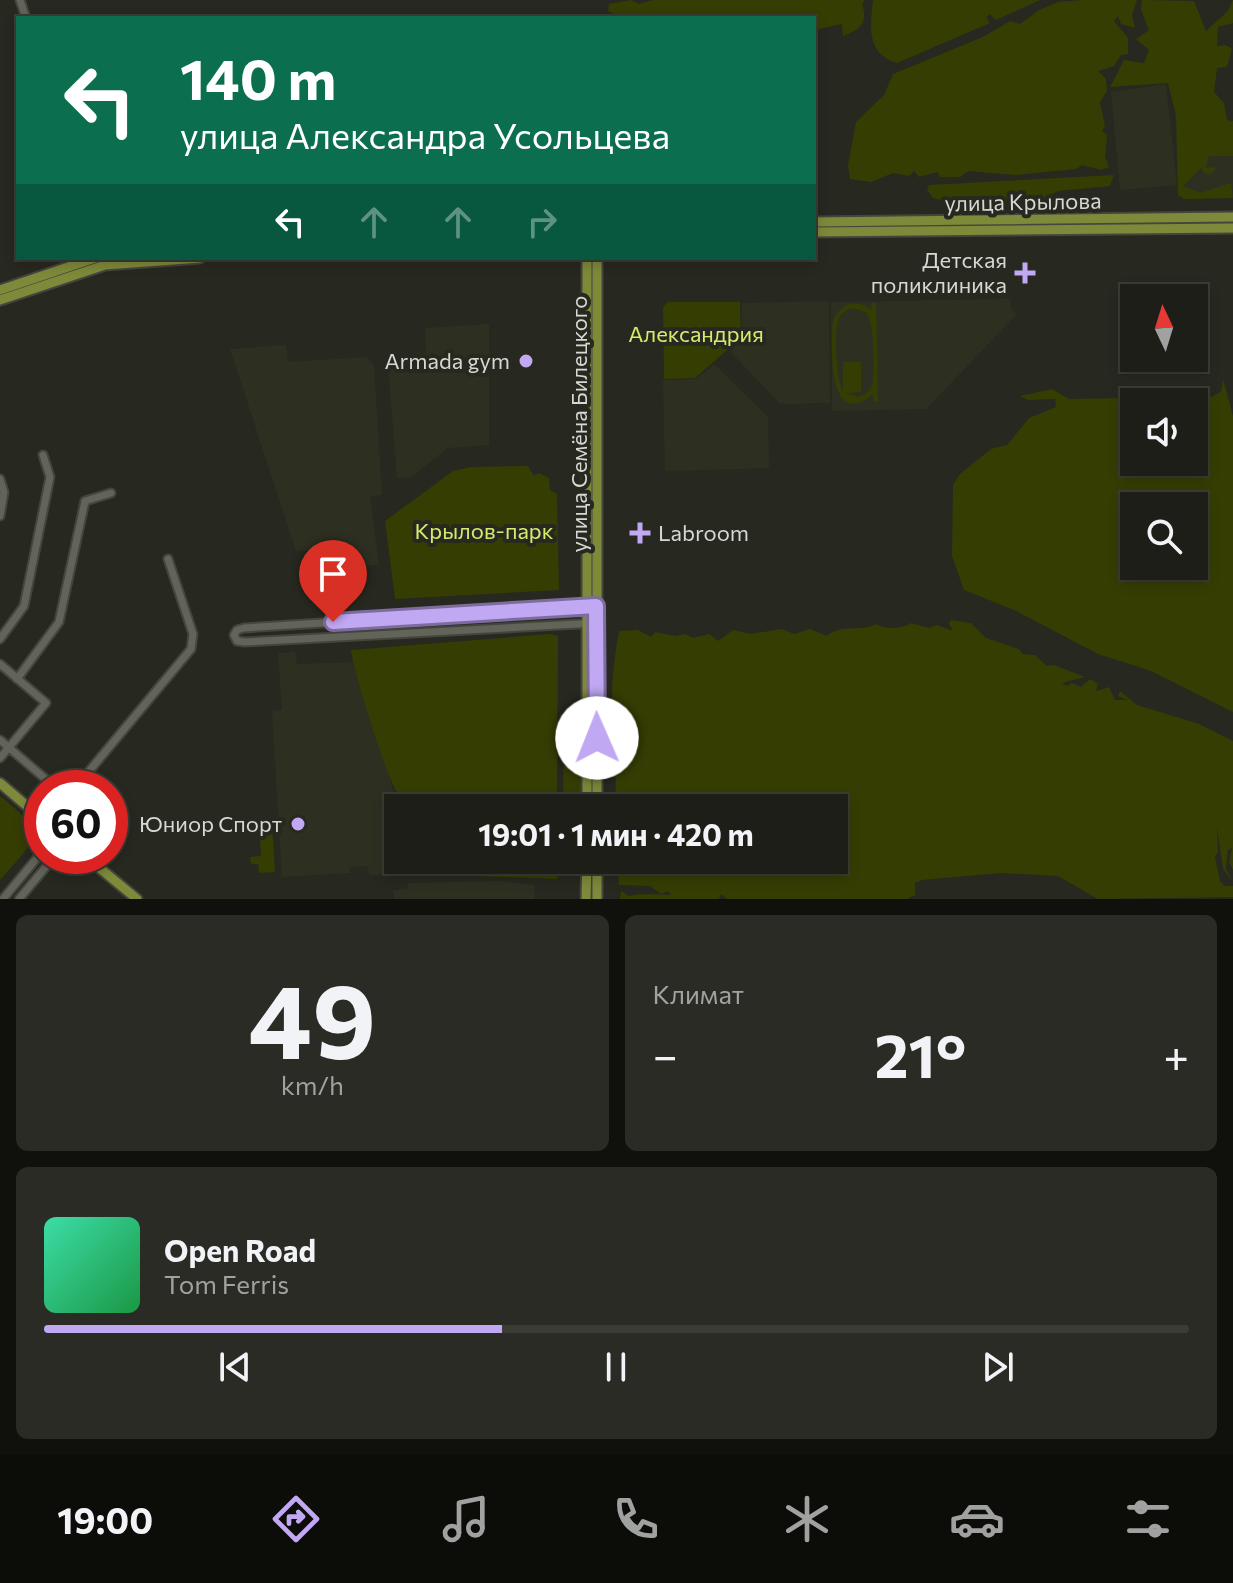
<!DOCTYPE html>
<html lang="ru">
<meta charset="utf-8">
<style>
:root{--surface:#1d1e17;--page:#2a2b24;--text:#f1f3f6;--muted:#a0a2a1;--line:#3b3c36;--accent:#c0a8f3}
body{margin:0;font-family:Commissioner,sans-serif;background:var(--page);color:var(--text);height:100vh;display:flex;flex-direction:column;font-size:30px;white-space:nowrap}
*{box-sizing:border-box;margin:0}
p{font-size:26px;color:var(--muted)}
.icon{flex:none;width:44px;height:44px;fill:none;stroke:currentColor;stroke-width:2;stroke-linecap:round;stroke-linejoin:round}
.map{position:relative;height:899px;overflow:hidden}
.sheet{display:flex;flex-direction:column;gap:16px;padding:16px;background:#10100d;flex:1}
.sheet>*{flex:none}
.banner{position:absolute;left:16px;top:16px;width:800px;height:244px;border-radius:0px;box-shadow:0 4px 12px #0003,0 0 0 2px var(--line);background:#0b6e4f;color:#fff;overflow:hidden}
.needle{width:52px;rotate:356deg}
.controls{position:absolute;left:1120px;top:284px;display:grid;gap:16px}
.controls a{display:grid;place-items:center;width:88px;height:88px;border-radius:0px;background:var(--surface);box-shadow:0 4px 12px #0003,0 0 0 2px var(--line);font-size:40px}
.speed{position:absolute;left:24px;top:770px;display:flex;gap:16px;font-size:40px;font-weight:700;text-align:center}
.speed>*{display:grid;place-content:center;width:104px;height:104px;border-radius:50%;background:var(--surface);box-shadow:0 4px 12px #0003,0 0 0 2px var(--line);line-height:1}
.speed .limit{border:12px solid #d22;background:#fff;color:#111}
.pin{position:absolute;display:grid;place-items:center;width:68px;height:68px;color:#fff;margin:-82px -34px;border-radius:50% 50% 50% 0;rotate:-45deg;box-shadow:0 0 8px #0007}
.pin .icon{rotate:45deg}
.me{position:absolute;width:88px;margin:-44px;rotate:359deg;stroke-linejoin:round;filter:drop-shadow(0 0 6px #0008)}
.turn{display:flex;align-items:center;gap:28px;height:168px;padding:0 32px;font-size:36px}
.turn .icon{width:104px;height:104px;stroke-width:2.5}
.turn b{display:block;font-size:56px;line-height:68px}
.lanes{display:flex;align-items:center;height:76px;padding:0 32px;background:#0003;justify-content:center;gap:40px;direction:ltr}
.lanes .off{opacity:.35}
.big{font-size:60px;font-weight:700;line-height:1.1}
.sheet .widget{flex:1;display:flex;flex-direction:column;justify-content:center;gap:12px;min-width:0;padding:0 28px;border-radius:12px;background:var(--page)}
.sheet .dial{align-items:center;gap:0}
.dial b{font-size:104px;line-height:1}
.song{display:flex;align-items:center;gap:24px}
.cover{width:96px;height:96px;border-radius:12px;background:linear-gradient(135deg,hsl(160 70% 55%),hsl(140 70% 35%))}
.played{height:8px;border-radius:4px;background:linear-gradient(90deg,var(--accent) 40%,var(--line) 40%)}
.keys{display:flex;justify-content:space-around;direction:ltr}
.heat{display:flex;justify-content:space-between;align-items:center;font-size:44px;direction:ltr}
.sheet .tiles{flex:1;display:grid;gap:16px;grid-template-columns:1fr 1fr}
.widget:last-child{grid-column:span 2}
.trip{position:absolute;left:384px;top:794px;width:464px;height:80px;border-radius:0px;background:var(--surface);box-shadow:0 4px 12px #0003,0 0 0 2px var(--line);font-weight:700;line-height:80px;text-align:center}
.tabs{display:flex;height:128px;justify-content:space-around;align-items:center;background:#0c0c09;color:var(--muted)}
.tabs .icon{width:56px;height:56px}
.tabs .on{color:var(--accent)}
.tabs b{font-size:36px;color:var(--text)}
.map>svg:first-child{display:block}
</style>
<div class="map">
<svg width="1233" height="899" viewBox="0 0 1233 899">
<rect width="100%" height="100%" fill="#27281f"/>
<!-- built -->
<path fill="#2d3021" d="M1166,84L1177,185L1120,190L1111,92Z
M1178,149L1233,152V196L1187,198L1180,186Z
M1010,299L1011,309L1017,314L926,409L832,411L831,302Z
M829,301L830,403L780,404L729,350L742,339V303Z
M489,324V445L448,448L411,477L397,478L388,364L396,355L426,353L425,328Z
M286,345L288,362L366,357L374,365L382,495L370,496L379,565L326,567L325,549L296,551L230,349Z
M714,364L768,417L769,468L665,471L663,380L696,379Z
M295,652L297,664L359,662L398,809V860H412L414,874L369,875L368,866L350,867V873L282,877L272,711L282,710L278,653Z
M499,881L534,885L535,899H394L393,890L408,889V883Z"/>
<!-- green -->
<path fill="#363d03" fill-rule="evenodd" d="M631,0L639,4L653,0H865L862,3C868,23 861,29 843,36L842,24L814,30V18H622L608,11L609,4Z
M873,0H1040L996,20L990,14L986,17L990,23L897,63C866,54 870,26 873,0Z
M1081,0H1137L1132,15L1135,28L1121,24L1118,16L1114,21L1128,38V54L1121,55L1114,66L1098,71L1106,79L1107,91L1100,102L1105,126L1102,131L1107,135L1105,157L1109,167L1101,170L1082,165L1076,169L1015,175L968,171L960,177H940L938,172L919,177L914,171L909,176L893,173L871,182L850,179L848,165L856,122L884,95L893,74L983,37L1010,21L1020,24L1039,10L1058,2Z
M1142,0L1194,1L1206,31L1228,11L1233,0V23L1218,27L1217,46L1226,45L1232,49L1227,67L1217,68L1214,92L1224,103L1227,120L1233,121V156H1209L1205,168L1217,167L1211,174H1205L1201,168L1183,186L1200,193L1231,183L1233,198L1184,199L1178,195L1176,116L1168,83L1110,87L1124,60L1144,63L1149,50L1136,39L1149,30L1141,10Z
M1114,175L1110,186L1058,191L1037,202L956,203L933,198L927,190L929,185Z
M668,302H740L741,338L695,378L664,379L663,307Z
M872,303H876L878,401H873V394C827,433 831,343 833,321C840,303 856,298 871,310ZM852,308L866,312C874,322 876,371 872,385C870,392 865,395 858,397L845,393L861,392V362H843V391C836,382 834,333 838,320C840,313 846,310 852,308Z
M1223,379L1233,416V712L1151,671L1098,654L1014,610L964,590L952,556L953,485L960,474L991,449L1007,445L1029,418L1056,407L1055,399L1028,400L1020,396L1052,389L1069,399L1124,398L1145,394L1165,400L1173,394L1211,397L1221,392ZM1134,402H1194V462H1134ZM1134,506H1194V566H1134Z
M528,466L534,476L539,473L549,478L550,490L557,494L559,590L395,599L385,521L453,471L471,467Z
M951,620L971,623L986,638L1019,649L1023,654L1035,655L1047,666L1054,665L1085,677L1062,683L1067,686L1072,683L1081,687L1090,679L1098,684L1096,691L1109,687L1115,700H1128L1118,696L1120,691L1137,705L1199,724L1233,741V870L1229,862L1232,848L1228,850L1226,869L1233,882L1223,869L1217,827L1218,852L1215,857L1220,881L1225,886H1233V897L1098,899L1058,876L1000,873L922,880L915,883V895L907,899H727L721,894L719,899H620L621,891L629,896C644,893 657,895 671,895L668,891L661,894L650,886L619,885L617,860H689L692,864V860H834V808H663L659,803L653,805L654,808H616L615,749L621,745C606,716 613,663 619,631L638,630L651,637L655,632L675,636L685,634L693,638L709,634L718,641L733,630L750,634L782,629L794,634L810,629L827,636C842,623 860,633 876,624C885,630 902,629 911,623L929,628L937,625L953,631L949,624Z
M549,634L558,636L557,808H400V797C389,787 353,669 351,650Z
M577,711L582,743V808H563L564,738Z
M0,796C49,835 38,836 0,880Z
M259,824H272L275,872L259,873L258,864H251L250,857L261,856Z
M413,860H557V879L427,874L416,872Z"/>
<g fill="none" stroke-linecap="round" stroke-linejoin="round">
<defs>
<path id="minor" d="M20,0L26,18
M0,516L4,492L0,479
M589,606L244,628L237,630L234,635L237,641L245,642L596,623
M0,639L24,606L50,477L43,455
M0,664L46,703L0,758
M17,679L59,622L85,501L111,493
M0,740L56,788
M75,788L191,649L193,634L168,559
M3,899L42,852
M19,899L55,856"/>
<path id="major" d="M814,222L1233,217
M814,232L1233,228
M587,258V808
M0,290L95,258
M0,300L105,265L200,258
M0,783L42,819
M597,808V258
M85,856L137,899
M586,899L587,860
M597,899V860"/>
</defs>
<!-- minor casing -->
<use href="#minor" stroke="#44453d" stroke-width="11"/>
<!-- major casing -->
<use href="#major" stroke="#44453d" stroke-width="13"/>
<!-- minor -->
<use href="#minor" stroke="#626459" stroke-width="7"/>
<!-- major -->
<use href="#major" stroke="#7e8939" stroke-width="9"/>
</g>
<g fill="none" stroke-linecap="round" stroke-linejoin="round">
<defs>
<path id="route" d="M333,622L596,606L597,738"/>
</defs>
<!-- route casing -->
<use href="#route" stroke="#7d6d9e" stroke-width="20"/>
<!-- route -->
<use href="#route" stroke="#c0a8f3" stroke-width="14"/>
</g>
<!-- markers -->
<g fill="#c0a8f3" stroke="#27281f" stroke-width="3">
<path d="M1021 261h8v8h8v8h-8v8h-8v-8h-8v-8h8z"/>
<circle cx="526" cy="361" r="8"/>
<path d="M636 521h8v8h8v8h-8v8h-8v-8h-8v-8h8z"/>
<circle cx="298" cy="824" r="8"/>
</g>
<g text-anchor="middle" stroke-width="8" stroke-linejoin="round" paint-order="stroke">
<!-- street labels -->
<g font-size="22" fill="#d7d8d2" stroke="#27281f">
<text transform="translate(1023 202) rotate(-1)" y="8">улица Крылова</text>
<text transform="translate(579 424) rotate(-90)" y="8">улица Семёна Билецкого</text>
</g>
<!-- poi labels -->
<g font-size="22" fill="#d7d8d2" stroke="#27281f" text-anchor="end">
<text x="1007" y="268">Детская<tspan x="1007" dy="25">поликлиника</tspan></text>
<text x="510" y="369">Armada gym</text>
<text x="658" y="541" text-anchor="start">Labroom</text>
<text x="282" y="832">Юниор Спорт</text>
</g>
<!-- park labels -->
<g font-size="22" fill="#d7ea6c" stroke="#27281f">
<text x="696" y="342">Александрия</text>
<text x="484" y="539">Крылов-парк</text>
</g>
</g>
</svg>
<div class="controls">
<a><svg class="needle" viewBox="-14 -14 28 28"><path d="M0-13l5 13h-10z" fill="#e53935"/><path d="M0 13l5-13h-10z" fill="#a0a2a1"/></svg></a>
<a><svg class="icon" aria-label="sound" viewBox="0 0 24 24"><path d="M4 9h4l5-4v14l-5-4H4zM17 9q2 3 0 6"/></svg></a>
<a><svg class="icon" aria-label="search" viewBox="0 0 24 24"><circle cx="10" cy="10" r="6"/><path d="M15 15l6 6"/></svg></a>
</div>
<div class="speed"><div class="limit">60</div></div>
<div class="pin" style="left:333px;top:622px;background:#d93025"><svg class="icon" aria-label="arrive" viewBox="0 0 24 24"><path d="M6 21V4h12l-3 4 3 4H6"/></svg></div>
<svg class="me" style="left:597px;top:738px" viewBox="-20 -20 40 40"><circle r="19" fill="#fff"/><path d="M0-13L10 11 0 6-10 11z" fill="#c0a8f3"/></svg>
<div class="trip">19:01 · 1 мин · 420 m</div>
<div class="banner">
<div class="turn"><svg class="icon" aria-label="left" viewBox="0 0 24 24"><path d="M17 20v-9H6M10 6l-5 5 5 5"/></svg><div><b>140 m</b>улица Александра Усольцева</div></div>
<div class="lanes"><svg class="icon" aria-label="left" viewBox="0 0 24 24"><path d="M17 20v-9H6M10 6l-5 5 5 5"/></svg><svg class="icon off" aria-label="ahead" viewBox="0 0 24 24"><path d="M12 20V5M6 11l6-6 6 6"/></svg><svg class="icon off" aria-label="ahead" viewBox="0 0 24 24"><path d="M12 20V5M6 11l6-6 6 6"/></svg><svg class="icon off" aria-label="right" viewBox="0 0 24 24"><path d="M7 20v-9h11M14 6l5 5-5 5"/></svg></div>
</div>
</div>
<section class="sheet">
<div class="tiles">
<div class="widget dial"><b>49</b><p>km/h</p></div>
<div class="widget"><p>Климат</p>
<div class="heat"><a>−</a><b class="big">21°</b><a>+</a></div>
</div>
<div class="widget">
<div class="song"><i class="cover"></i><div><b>Open Road</b><p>Tom Ferris</p></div></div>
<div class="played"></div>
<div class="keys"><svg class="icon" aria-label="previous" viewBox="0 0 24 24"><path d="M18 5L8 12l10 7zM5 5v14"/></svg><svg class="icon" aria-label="pause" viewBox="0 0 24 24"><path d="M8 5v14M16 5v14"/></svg><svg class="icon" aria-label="next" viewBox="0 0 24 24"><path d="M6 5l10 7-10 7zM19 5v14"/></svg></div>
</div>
</div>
</section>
<nav class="tabs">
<b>19:00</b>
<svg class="icon on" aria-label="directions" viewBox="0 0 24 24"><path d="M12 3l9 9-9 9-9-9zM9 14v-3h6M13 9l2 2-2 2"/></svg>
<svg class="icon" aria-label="music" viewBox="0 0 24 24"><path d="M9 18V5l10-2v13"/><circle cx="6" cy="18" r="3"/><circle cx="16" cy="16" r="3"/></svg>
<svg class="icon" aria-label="phone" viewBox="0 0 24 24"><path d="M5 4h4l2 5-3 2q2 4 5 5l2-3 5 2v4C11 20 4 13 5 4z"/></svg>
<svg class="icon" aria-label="climate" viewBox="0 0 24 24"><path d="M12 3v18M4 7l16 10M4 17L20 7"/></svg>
<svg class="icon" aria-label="car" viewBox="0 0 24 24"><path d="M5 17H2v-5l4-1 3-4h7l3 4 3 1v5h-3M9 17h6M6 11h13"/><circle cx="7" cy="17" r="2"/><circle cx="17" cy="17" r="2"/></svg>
<svg class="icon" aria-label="filters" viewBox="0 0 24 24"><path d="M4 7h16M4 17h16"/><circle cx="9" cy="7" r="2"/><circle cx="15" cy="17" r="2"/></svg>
</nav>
